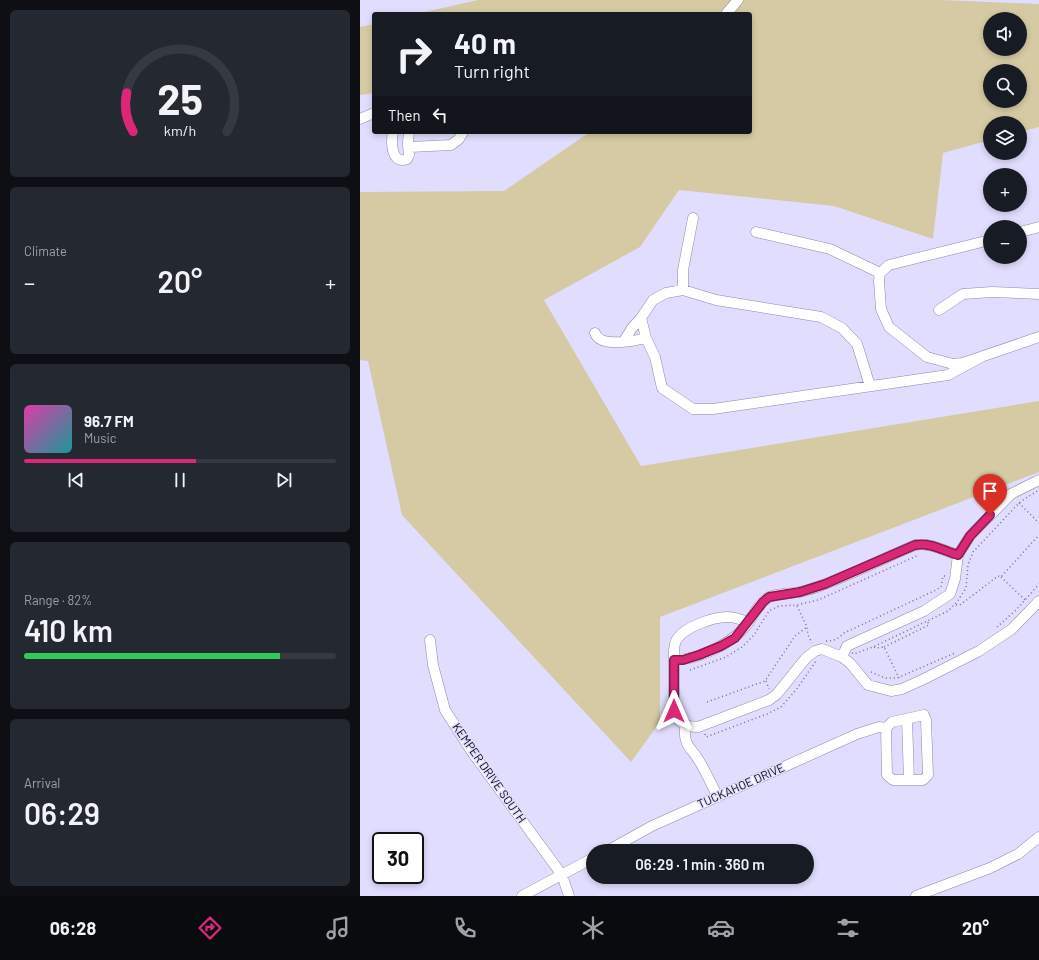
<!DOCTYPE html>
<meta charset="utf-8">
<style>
:root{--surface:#171b24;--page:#242831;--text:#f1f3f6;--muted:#9ea1a6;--line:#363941;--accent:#db2777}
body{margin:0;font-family:Barlow,sans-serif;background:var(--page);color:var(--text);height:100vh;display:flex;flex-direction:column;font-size:15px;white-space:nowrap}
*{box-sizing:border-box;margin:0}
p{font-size:13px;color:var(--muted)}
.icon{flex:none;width:22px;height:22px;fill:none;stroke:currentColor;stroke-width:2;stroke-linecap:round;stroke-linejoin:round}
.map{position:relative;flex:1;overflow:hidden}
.sheet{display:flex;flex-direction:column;gap:10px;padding:10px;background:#0d0f14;width:360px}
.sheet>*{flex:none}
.hud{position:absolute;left:12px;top:12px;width:380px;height:122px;border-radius:4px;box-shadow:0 2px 6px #0003;background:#171b24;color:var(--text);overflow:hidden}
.buttons{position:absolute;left:623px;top:12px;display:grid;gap:8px}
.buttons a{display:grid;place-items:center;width:44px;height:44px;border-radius:50%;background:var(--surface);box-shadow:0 2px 6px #0003;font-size:20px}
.speed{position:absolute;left:12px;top:832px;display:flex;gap:8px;font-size:20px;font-weight:700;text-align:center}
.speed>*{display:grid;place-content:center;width:52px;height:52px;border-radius:50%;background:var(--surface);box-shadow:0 2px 6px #0003;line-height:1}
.speed .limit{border:2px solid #111;border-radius:6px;background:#fff;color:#111}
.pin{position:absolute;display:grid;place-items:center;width:34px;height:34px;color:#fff;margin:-41px -17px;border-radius:50% 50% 50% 0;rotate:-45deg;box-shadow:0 0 4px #0007}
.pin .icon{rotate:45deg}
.me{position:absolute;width:44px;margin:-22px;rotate:0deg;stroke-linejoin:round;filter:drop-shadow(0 0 3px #0008)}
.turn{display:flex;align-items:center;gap:14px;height:84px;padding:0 16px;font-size:18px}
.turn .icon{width:52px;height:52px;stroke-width:2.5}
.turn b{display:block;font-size:28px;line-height:34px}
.then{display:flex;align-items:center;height:38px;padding:0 16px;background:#0003;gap:8px;font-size:15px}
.big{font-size:30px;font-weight:600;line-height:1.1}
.sheet .tile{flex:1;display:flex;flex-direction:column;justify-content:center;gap:6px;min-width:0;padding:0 14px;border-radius:6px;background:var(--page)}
.sheet .dial{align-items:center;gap:0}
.dial svg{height:104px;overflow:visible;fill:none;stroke:var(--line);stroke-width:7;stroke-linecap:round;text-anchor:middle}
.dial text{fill:var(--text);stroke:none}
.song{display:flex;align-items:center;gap:12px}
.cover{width:48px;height:48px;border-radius:6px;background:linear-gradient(135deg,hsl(320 70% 55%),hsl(180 70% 35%))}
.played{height:4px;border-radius:2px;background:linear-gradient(90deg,var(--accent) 55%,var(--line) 55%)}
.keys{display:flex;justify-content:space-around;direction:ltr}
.heat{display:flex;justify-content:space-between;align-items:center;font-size:22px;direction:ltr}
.charge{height:6px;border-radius:3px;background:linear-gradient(90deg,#34c759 82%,var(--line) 0)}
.trip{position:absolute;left:226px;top:844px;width:228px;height:40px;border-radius:20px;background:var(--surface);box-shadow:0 2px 6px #0003;font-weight:600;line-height:40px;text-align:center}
.menu{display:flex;height:64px;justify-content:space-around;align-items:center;background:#090b0e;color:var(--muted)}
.menu .icon{width:28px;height:28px}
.menu .selected{color:var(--accent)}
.menu b{font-size:18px;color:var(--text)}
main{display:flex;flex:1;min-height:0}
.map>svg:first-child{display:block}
</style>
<main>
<section class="sheet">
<div class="tile dial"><svg viewBox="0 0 100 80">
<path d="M14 69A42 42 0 1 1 86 69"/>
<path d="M14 69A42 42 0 0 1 9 39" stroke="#db2777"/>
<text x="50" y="56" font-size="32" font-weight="700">25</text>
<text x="50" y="72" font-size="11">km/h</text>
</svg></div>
<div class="tile"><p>Climate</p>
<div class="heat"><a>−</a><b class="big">20°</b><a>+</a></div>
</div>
<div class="tile">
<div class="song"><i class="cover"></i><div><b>96.7 FM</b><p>Music</p></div></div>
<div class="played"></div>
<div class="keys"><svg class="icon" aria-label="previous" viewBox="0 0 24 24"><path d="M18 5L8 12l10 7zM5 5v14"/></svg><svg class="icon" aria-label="pause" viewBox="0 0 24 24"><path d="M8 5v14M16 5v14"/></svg><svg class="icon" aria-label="next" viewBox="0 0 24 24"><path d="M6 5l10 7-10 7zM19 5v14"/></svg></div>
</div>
<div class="tile"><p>Range · 82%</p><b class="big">410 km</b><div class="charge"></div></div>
<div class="tile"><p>Arrival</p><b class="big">06:29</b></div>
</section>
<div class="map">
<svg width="679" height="896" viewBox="0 0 679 896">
<rect width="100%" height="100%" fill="#e1ddfe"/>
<!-- green -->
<path fill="#d5caa3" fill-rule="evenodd" d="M118,0H582L679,4V127L660,132V123H630V140L583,153L573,239L474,206L319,190L280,247L184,300L281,466L679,401V472L300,617V722L271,762L42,515L8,361L0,360V192L144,191L230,132H390V14H56ZM630,19H660V49H630ZM630,71H660V101H630Z
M14,24V93L0,95V27Z"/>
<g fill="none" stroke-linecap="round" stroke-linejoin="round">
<defs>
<path id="minor" d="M366,14L378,0
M0,119L14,113
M33,132C31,142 31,165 47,159L49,155L48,145
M49,132L48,142L50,147L91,145L99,139L103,132
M396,232L470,249L520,273
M660,232L679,227
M630,240L529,265L520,273L519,281L521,309L529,327L567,357L593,364L603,363L679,337
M323,290V270L333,218
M579,310L603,294L632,292L679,294
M235,333C240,348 274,341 286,338
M264,341L272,328L281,318
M510,386L497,344L482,328L461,317L356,300L323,290L306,293L293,300L281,318L286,338L295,357L302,388L333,409H353L588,375L623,356
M679,480L651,494L610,536L598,555L595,579L590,594L564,611L487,646L482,657L490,663L508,685L531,691L542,689L564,679L619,651L652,629L679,601
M388,623C381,619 375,617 367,617C353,617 325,627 317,639C313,645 314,653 314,660C337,660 369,645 384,628C392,619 398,603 409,597C418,593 430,594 439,592C445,591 451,589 457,587C490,575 522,559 555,545C570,542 584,551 598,555
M70,640L73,665L85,710L112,752L202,875L209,896
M314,660V711C317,723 327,727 338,727L409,700L417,694L446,658L455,651L462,649L482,657
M564,715L566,720L568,775L563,780H533L527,775L526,728L532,722Z
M547,719L549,780
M325,725C323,748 332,747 341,764C347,774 352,786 358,797
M247,851L292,826L497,734L519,727L526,728
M162,896L233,858
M556,896L630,868L658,854L679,837"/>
</defs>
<!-- minor casing -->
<use href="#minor" stroke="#8c89a7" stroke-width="11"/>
<!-- path -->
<path stroke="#737186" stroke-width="1.5" stroke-dasharray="1 3" stroke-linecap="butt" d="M659,503L679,523
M641,577L665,600
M596,605H600L638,576L641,577L679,535
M437,606L447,627L448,635L452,643
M637,627L656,610L679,584
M466,641C474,641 478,639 484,633L576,590L581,587L583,576H587
M514,647L516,648L524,647L539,678
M524,647L569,625L567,620
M492,653L494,654L513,647L588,611L597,602L606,588L608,565L613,552L659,503L666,498L679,490
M330,670L366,657L382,647L394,635L409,611L419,606L437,605L458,600L559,555
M511,672L525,678H537L595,653
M406,681L409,689
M347,702L405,681L435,636L447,627
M345,734L346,737L407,714L421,707L436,690L456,661"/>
<!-- minor -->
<use href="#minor" stroke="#fff" stroke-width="10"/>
</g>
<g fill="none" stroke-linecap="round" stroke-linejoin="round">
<defs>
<path id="route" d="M314,711V660H323L339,655L361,646L375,638L403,602L409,597L440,592L465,584L555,545C570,542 584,551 598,555L610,536L630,515"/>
</defs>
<!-- route casing -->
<use href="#route" stroke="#8e194d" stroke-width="10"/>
<!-- route -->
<use href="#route" stroke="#db2777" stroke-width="7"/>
</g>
<g text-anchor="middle" stroke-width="3" stroke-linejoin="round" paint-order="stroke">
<!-- street labels -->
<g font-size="12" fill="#0c0b16" stroke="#e1ddfe">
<text transform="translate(129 773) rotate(55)" y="4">KEMPER DRIVE SOUTH</text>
<text transform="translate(381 786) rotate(-24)" y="4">TUCKAHOE DRIVE</text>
</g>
</g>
</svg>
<div class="buttons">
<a><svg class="icon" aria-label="sound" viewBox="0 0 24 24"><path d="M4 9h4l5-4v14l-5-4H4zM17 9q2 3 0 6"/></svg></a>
<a><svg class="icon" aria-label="search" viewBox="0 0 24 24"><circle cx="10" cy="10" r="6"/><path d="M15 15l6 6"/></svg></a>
<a><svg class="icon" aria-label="layers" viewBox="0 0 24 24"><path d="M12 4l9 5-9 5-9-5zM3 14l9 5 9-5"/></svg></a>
<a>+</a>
<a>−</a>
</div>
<div class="speed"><div class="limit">30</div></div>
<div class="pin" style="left:630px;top:515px;background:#d93025"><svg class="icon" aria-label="arrive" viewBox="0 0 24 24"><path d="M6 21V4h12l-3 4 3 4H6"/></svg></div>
<svg class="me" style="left:314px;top:711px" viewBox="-20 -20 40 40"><path d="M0-17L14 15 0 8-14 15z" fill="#db2777" stroke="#fff" stroke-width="4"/></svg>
<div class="trip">06:29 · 1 min · 360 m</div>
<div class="hud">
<div class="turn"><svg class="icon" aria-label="right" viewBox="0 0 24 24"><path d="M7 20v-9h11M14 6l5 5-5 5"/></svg><div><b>40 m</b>Turn right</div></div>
<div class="then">Then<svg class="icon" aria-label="left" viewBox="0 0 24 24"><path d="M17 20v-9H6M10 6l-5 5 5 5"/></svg></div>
</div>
</div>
</main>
<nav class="menu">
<b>06:28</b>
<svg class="icon selected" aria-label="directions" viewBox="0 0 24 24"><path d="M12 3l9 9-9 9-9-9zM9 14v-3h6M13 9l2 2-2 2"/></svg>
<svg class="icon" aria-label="music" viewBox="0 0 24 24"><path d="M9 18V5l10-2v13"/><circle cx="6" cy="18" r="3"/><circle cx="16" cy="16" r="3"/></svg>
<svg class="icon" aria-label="phone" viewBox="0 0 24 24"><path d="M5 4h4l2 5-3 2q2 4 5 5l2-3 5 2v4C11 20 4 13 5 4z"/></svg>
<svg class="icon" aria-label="climate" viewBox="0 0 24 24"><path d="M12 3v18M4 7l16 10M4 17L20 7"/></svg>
<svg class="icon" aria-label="car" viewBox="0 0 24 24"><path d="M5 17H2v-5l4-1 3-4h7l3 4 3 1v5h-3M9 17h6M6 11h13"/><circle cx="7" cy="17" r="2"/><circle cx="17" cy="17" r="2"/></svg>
<svg class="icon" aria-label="filters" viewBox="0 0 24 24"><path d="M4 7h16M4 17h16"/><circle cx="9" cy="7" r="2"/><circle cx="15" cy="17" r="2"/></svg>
<b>20°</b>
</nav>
